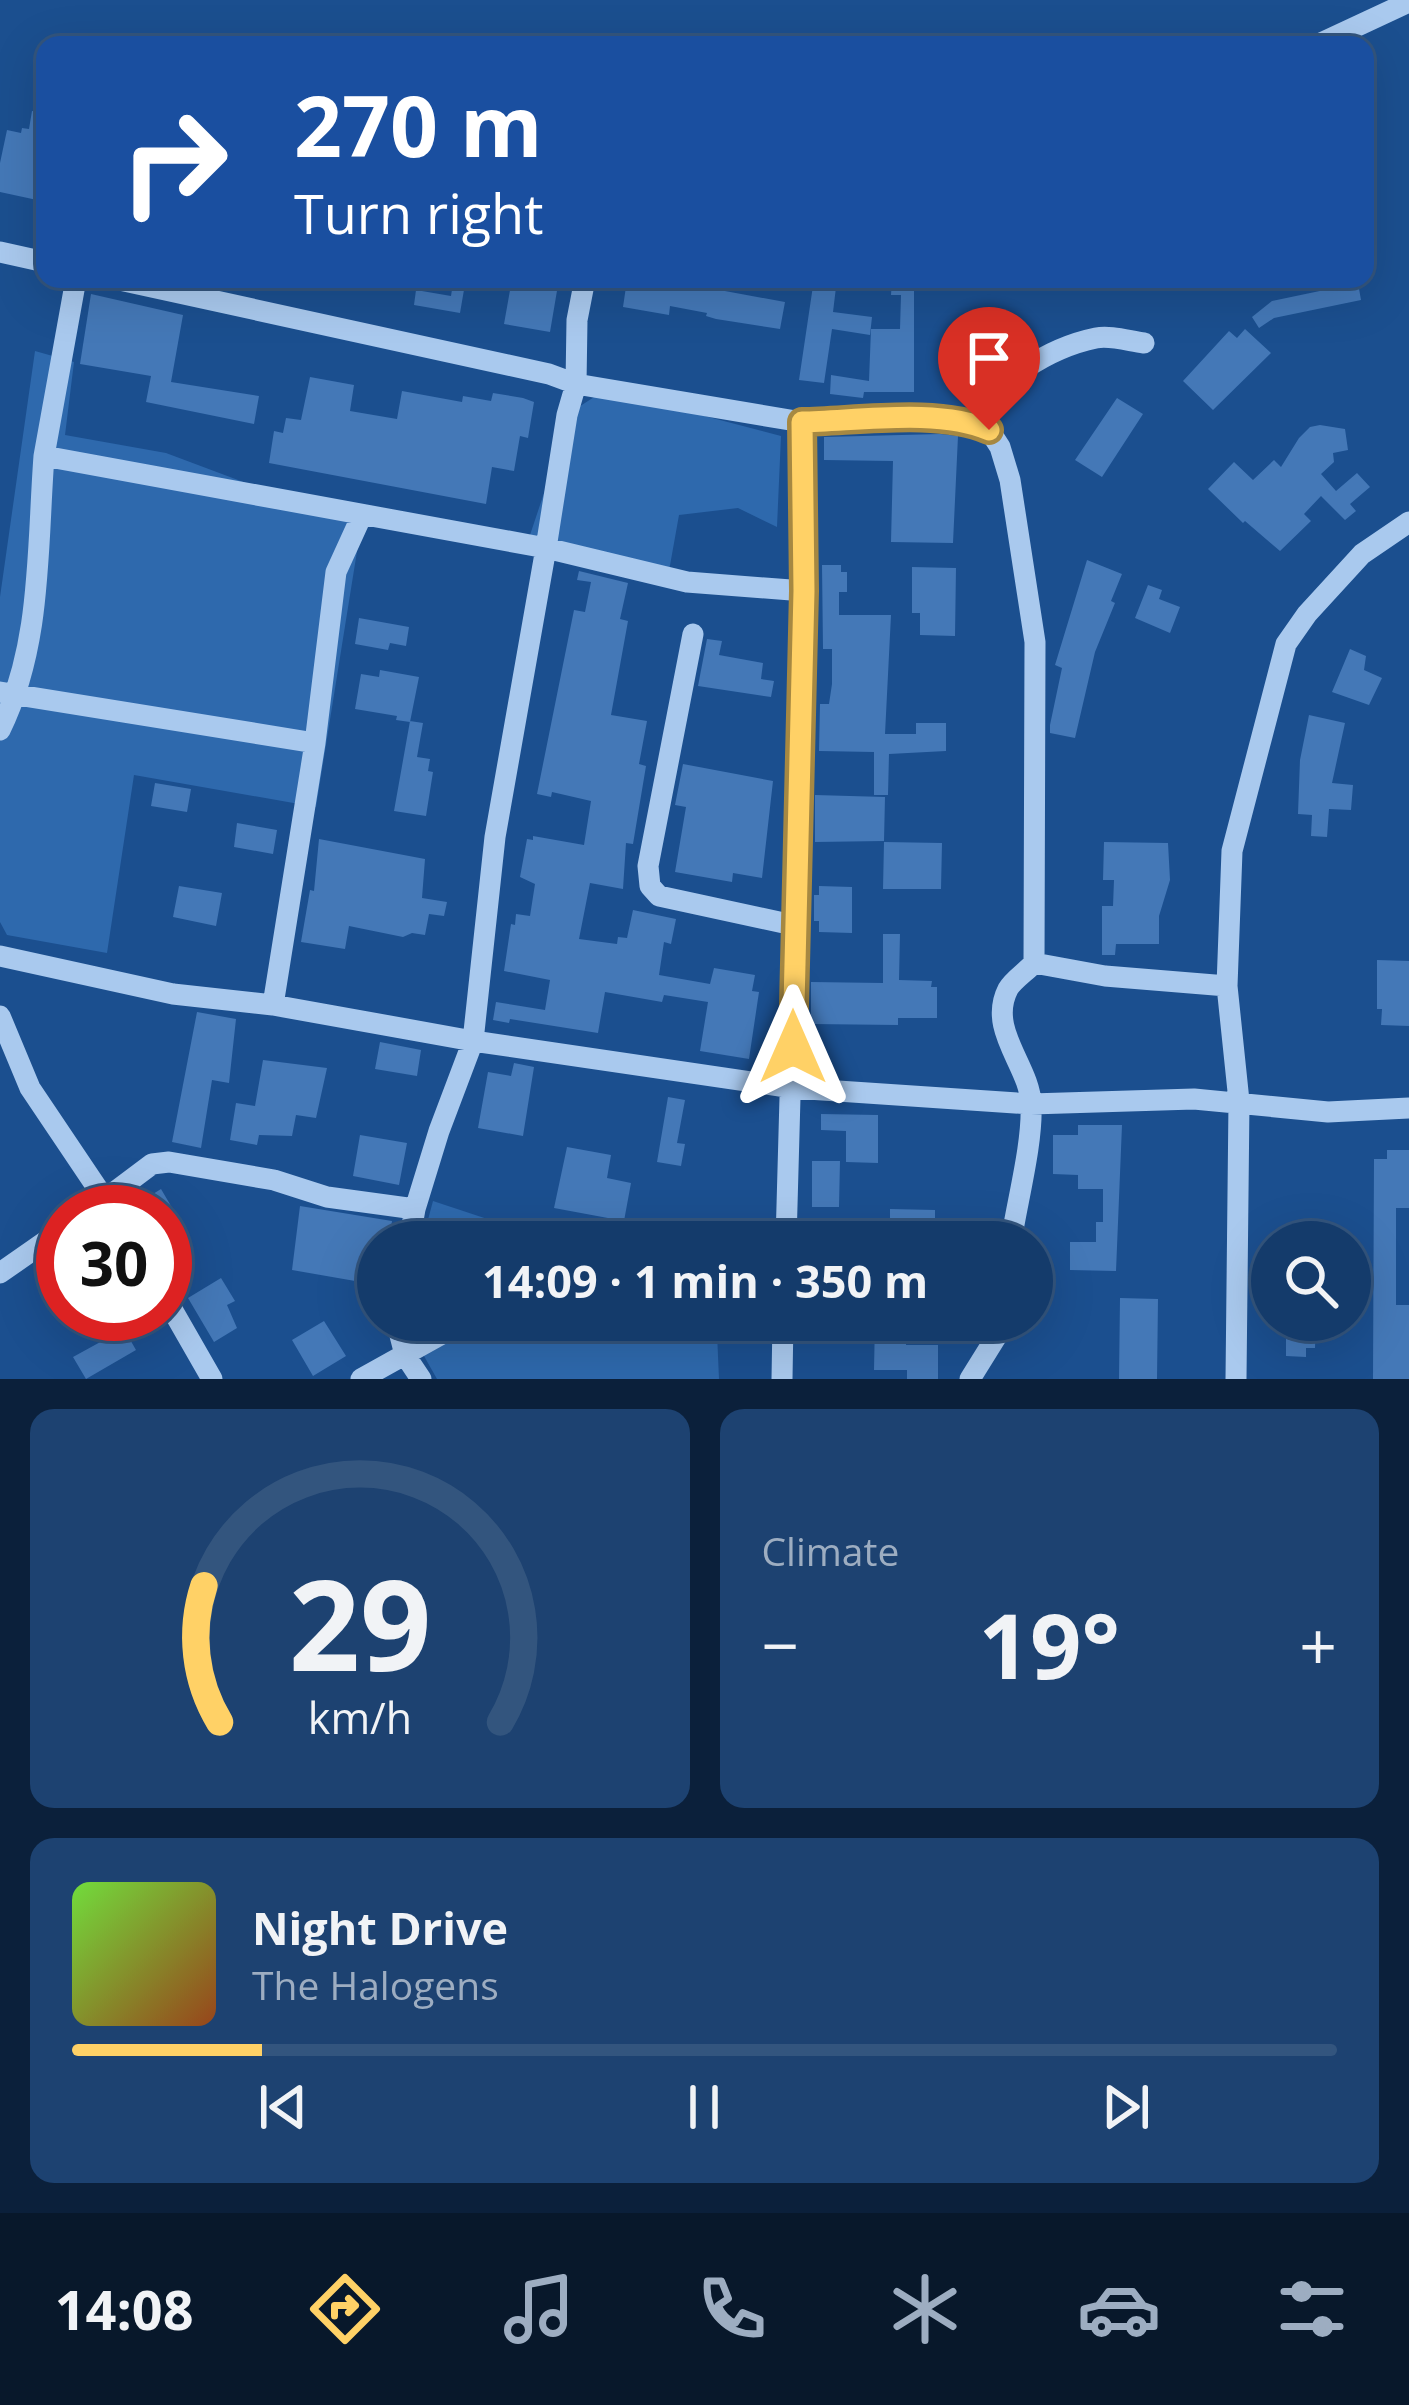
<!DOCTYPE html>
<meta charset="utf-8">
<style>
:root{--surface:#143b6b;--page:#1d4271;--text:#f1f3f6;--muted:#9dadc1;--line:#33557e;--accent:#ffd166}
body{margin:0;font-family:"Open Sans",sans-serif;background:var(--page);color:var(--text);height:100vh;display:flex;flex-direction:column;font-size:45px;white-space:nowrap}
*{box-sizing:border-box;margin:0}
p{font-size:39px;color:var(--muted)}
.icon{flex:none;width:66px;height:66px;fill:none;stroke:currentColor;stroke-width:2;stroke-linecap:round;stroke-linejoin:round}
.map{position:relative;height:1379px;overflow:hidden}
.sheet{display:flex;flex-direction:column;gap:30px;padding:30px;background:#0b203b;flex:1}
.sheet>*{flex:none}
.hud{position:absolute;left:36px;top:36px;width:1338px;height:252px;border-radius:24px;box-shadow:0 12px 48px #0002,0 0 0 3px var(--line);background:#1a4fa0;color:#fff;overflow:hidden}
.tools{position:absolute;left:1251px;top:1221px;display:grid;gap:24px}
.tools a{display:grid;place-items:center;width:120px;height:120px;border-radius:50%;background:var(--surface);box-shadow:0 12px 48px #0002,0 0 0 3px var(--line);font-size:60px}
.speed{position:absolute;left:36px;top:1185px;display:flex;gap:24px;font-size:60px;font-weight:700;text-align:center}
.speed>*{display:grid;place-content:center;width:156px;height:156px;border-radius:50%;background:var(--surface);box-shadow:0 12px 48px #0002,0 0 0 3px var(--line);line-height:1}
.speed .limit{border:18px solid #d22;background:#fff;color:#111}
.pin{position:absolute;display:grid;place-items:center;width:102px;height:102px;color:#fff;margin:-123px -51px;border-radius:50% 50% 50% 0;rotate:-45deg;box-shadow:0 0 12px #0007}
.pin .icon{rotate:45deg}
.me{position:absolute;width:132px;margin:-66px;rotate:0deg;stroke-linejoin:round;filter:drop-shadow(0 0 9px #0008)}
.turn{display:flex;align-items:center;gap:42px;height:252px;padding:0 60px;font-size:54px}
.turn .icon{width:156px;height:156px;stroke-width:2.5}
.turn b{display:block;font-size:84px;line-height:102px}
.big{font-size:90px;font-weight:700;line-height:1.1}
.sheet .card{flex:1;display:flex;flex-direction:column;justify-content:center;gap:18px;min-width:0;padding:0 42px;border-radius:24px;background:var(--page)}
.sheet .dial{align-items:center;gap:0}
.dial svg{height:312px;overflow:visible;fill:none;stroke:var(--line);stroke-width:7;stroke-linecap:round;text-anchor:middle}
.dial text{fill:var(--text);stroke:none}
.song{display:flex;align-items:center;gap:36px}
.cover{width:144px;height:144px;border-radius:18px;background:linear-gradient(135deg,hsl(100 70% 55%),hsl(20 70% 35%))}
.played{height:12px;border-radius:6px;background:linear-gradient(90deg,var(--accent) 15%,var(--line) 15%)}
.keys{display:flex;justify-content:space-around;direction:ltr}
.heat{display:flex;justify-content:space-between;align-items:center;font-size:66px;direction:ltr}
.sheet .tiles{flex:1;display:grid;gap:30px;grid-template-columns:1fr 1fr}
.card:last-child{grid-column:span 2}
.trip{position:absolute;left:357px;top:1221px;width:696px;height:120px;border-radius:60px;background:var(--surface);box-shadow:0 12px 48px #0002,0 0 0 3px var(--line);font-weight:700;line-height:120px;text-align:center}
.menu{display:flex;height:192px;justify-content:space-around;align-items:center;background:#08182b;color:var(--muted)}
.menu .icon{width:84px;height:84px}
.menu .active{color:var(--accent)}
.menu b{font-size:54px;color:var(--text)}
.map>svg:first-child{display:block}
</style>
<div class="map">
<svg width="1409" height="1379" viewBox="0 0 1409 1379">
<rect width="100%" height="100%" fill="#1b4f8f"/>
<!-- green -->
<path fill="#2e69ad" d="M35,351L74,362L65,435L166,453L289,499L363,514L316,807L134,775L107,953L7,935L0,922V597Z
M605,390L781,436L777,527L738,508L679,515L669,571L527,544L571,412Z
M433,1201L554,1241L556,1242H422Z
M411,1320H695L694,1329L717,1333L719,1379H437L411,1333Z"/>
<!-- building -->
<path fill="#4478b7" d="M32,111L45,113V170L37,200L0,192V163L7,130L21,133L22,128L29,129Z
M512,279H559L550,332L504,324Z
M814,279H837L833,312L872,317L870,335L832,329L824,383L799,380Z
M892,279H914V392H864L863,398L830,394L831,375L869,381L871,329H900L901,295H891Z
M627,280L686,290L687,284L785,302L780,329L716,319L706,316L707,313L670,306L669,315L623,307Z
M453,283L465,284L460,313L414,305L416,290L451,296Z
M1358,283L1361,300L1274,318L1259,328L1252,317L1272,301Z
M91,294L183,315L171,382L259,396L254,424L146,402L151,376L80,364Z
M1245,329L1271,353L1213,410L1183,381L1229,331L1237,338Z
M310,377L354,385L350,411L397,419L402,391L462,402L463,396L491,401L493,393L523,398L534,402L528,438L520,436L514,471L492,467L486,504L269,463L274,431L283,433L286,418L301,420Z
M1117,398L1143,414L1102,477L1075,460Z
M1320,425L1345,429L1348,450L1333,453L1334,462L1321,474L1336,491L1357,473L1370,487L1350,504L1356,511L1345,520L1321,496L1304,514L1311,521L1280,551L1245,521L1243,523L1208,489L1234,462L1253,480L1274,460L1281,467L1299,438L1310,427Z
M940,434L958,436L953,543L891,542L893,461L824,460V437Z
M1087,560L1122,574L1111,601L1115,603L1095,652L1075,738L1050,733V725L1062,668L1055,665Z
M822,565H841V572H847V592H839V615H891L885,734H916V723H946V751L889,754L888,795H874V752L819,751L820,704H829L832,684V649H823Z
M912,567L956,568L955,636L920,635V613H912Z
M579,571L628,583L620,619L628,621L611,715L647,721L639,764L646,766L633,844L626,843L623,889L590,883L579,939L617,944L618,937L627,938L633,910L676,919L671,944L664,942L659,975L710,984L714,968L755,975L752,991L759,992L749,1059L700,1051L708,1002L664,995L662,1002L605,992L598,1033L510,1019L509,1023L493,1020L496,1002L545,1010L550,980L504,971L511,924L515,925L516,914L530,916L535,884L520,877L527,839L533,840V836L584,845L591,801L552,792L551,797L537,794L574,610L585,612L591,582L577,580Z
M1148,585L1162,590L1159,599L1180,607L1170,633L1135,618Z
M359,618L409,627L406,646L390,643L388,650L355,644Z
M707,639L722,641L719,655L763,663L761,679L774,681L771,697L698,686Z
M1350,649L1366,656L1364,670L1382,678L1369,705L1332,692Z
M380,670L419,677L410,722L396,720L397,716L355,709L361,674L379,677Z
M1309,715L1345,723L1332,783L1353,785L1351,810L1329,809L1327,837L1311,836L1312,815L1298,814L1300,760Z
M410,721L423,723L417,757L430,759L428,771L433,772L426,816L394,811Z
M683,764L773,781L762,878L733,873L732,882L675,872L686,807L675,805Z
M155,783L191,789L187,812L151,806Z
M815,795L885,797L884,841L815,842Z
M237,823L277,830L273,854L234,847Z
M319,839L425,859L422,898L447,902L444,916L429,914L425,935L412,933L403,937L349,926L345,949L301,942L310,890L314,891Z
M884,842L942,843L941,889H883Z
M1104,842L1168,843L1170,880L1159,916V944H1116L1115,955H1102V906H1113L1114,880H1103Z
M179,886L222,893L216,926L173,917Z
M819,886L852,887V933L819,932V921H814V895H819Z
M883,934H900L899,980L932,981L931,987H937V1018H898V1025L811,1024V982L883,983Z
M1377,960L1409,961V1026L1381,1025L1382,1009H1377Z
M197,1012L236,1019L229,1083L212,1080L201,1148L172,1142Z
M380,1042L421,1050L417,1076L375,1069Z
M263,1060L327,1068L316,1118L296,1115L292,1136L259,1135L257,1145L230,1140L236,1103L255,1106Z
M514,1063L534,1067L523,1136L478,1128L488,1072L511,1076Z
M668,1097L685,1100L677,1143L685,1144L681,1166L657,1162Z
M821,1114L878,1115V1163L846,1162V1131L821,1130Z
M1078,1125H1122L1116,1271L1070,1270V1242H1096V1222H1103V1189H1078V1175L1053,1174V1135H1078Z
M360,1135L407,1143L399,1185L353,1176Z
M567,1147L611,1155L607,1178L631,1183L624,1221L554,1208Z
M1387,1150H1409V1208H1396V1305H1409V1379H1373L1374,1159H1387Z
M812,1161H840L839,1207H812Z
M161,1189L184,1228L165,1239V1212H124Z
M300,1206L392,1221L389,1242H378V1285L292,1270Z
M890,1209L935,1210V1242H890Z
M221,1278L235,1301L227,1305L237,1328L214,1342L188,1298Z
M1120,1298L1158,1299L1157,1379H1119Z
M875,1320H907L906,1345H938V1379H907V1370H874Z
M1276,1320H1316L1315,1348H1306V1357L1286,1356V1333L1276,1332Z
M324,1321L346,1356L313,1376L292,1340Z
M124,1329L136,1350L86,1379L73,1357Z"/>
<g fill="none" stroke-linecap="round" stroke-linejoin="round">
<!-- minor -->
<path stroke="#a9c9ee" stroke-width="21" d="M1321,43L1409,2
M0,252L45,262
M115,279L549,374L576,384L802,422L941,419L970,422L989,430L1000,447L1010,480L1035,642L1034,963C1027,971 1013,980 1008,989C987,1030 1030,1066 1031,1104C1033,1143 1017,1202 1011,1242
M970,422C997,382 1047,348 1096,338C1110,335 1129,341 1144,343
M44,456L76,279
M693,634L648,866L650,886L659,896L793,925
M0,692L315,743
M0,730C42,645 37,549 44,456L546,548L567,415L576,384L577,320L585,279
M0,956L173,994L273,1005L473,1041L793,1088L1031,1104L1194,1099L1328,1112L1409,1108
M1034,963L1105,976L1227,986
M273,1005L315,743L336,572L362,515
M0,1016L30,1088L110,1207
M88,1212L152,1164L169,1162L274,1180L327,1197L415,1209
M409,1242L415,1209L439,1131L473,1041L495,837L546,548L687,582L804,591
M786,1242L804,591L802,422
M0,1273L63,1229
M165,1297L212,1379
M396,1320L405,1355L421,1379
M361,1379L467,1320
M782,1379L783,1320
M970,1379L998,1334L1000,1320
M1236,1379L1239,1101L1227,986L1232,851L1286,644L1307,614L1362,554L1409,522"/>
</g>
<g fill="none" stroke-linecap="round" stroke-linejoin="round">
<defs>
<path id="route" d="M793,1047L804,591L802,422C857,421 939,408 989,430"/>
</defs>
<!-- route casing -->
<use href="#route" stroke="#a68842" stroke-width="30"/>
<!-- route -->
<use href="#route" stroke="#ffd166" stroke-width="21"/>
</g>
</svg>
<div class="tools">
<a><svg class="icon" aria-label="search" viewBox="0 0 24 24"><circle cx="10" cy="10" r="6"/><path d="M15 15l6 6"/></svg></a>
</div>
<div class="speed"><div class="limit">30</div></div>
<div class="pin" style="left:989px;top:430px;background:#d93025"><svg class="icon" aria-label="arrive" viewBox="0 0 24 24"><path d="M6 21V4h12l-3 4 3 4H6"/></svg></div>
<svg class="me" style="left:793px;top:1047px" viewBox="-20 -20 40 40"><path d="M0-17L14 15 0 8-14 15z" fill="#ffd166" stroke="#fff" stroke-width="4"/></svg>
<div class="trip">14:09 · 1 min · 350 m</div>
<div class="hud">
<div class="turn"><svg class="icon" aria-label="right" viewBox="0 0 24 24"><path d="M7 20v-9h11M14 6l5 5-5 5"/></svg><div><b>270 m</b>Turn right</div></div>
</div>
</div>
<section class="sheet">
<div class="tiles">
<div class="card dial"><svg viewBox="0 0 100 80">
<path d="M14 69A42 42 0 1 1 86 69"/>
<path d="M14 69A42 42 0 0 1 10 34" stroke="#ffd166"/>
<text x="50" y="56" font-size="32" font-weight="700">29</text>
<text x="50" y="72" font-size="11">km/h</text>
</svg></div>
<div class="card"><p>Climate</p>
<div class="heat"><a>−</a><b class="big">19°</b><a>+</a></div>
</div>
<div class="card">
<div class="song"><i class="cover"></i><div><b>Night Drive</b><p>The Halogens</p></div></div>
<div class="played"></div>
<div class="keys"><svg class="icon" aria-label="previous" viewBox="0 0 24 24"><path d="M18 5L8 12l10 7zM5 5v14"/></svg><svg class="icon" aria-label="pause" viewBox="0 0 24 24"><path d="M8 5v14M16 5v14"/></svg><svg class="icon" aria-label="next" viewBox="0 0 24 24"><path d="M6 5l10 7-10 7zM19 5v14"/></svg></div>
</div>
</div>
</section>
<nav class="menu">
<b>14:08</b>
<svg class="icon active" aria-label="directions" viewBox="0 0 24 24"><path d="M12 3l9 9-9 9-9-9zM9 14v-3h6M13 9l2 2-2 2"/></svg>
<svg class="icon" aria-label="music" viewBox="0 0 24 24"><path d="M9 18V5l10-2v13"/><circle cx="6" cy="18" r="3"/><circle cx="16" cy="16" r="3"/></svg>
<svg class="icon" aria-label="phone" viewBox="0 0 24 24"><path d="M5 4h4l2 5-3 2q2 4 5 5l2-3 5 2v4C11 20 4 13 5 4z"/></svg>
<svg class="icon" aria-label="climate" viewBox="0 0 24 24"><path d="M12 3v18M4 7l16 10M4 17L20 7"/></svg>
<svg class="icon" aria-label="car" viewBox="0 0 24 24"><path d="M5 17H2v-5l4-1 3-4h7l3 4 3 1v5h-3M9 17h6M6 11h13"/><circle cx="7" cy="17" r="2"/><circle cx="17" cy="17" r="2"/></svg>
<svg class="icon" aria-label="filters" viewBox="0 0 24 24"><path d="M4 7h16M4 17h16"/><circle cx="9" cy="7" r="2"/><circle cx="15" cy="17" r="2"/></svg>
</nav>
